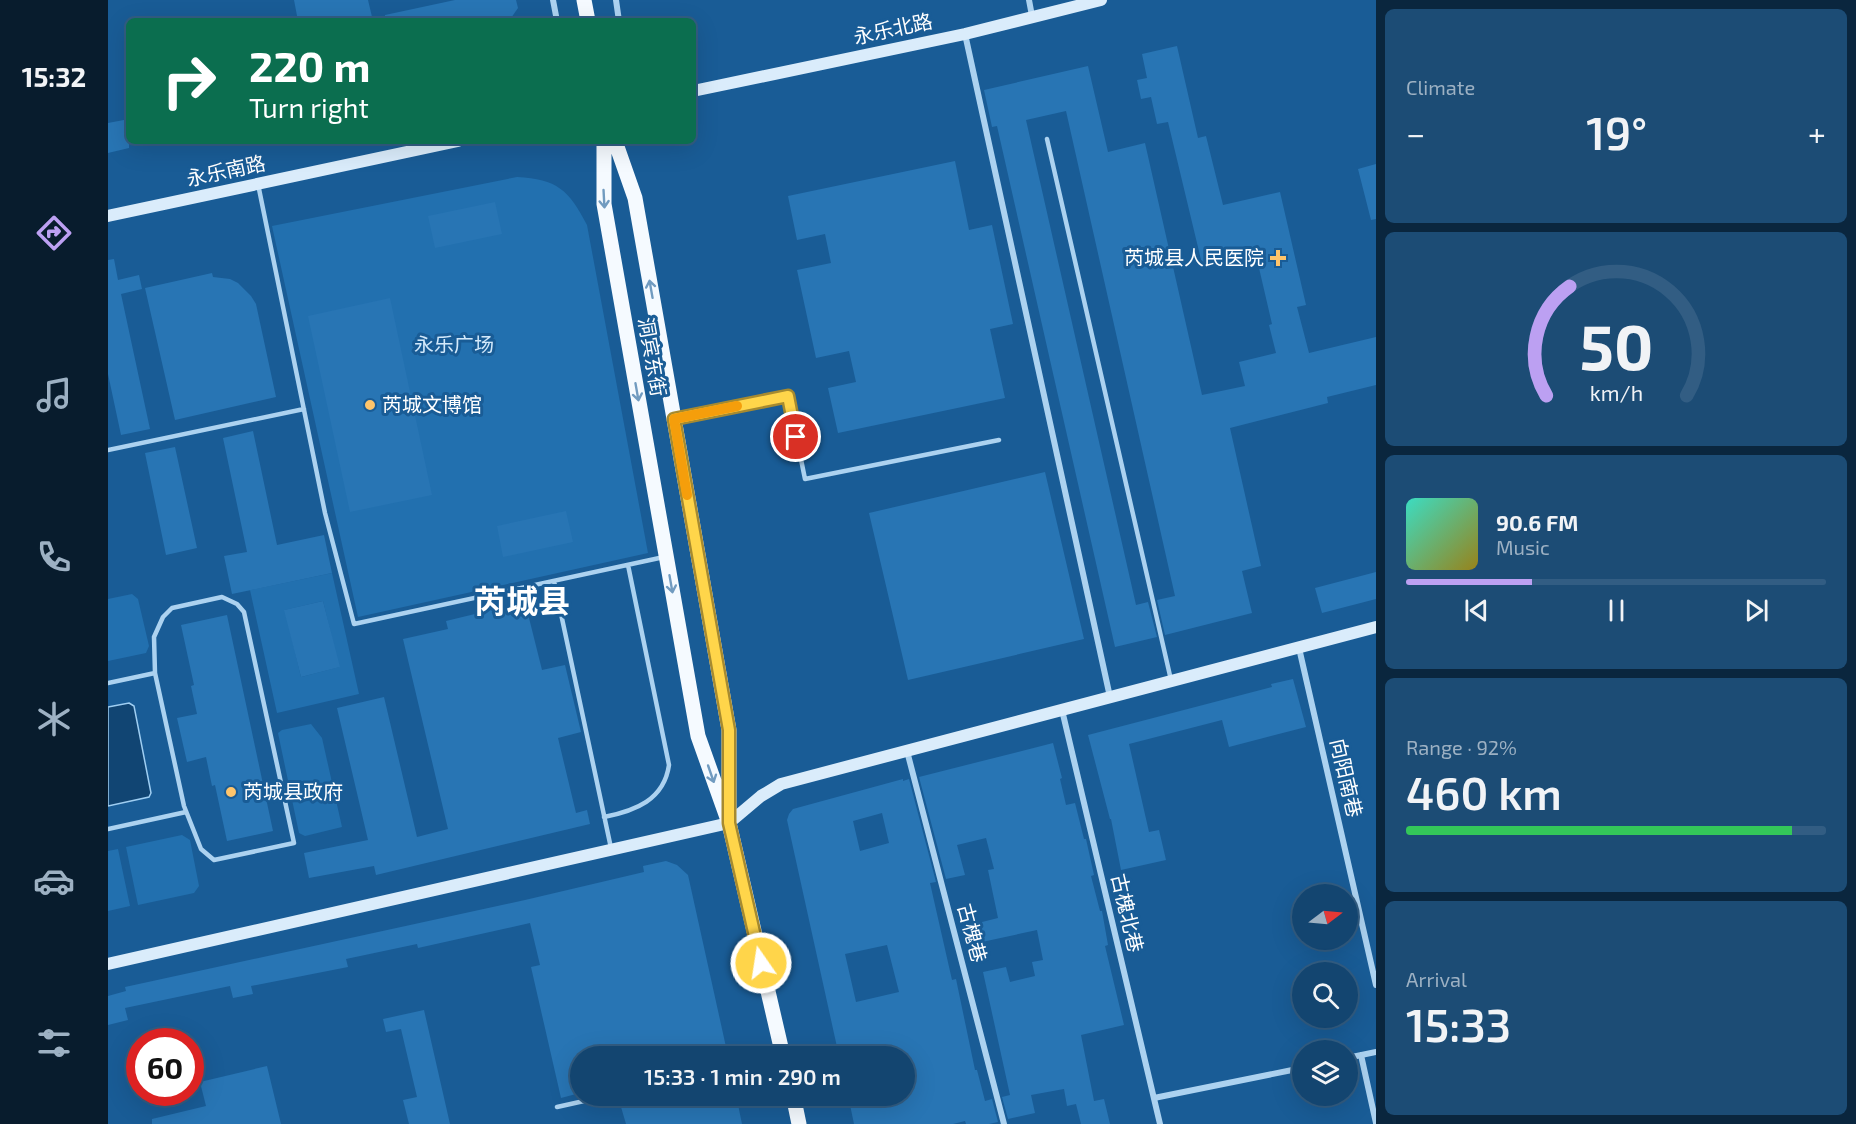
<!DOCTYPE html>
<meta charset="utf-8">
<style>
:root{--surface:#134570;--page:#1c4c75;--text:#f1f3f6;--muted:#9db1c3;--line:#325d83;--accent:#bca0f2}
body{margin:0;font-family:"Exo 2","Noto Sans SC",sans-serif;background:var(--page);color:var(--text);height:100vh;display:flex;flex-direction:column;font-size:22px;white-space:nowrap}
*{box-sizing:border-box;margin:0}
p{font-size:20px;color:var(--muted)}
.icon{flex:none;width:33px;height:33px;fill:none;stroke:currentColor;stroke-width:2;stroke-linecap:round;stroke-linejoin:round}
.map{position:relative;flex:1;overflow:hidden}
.side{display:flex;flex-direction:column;gap:9px;padding:9px;background:#0a263e;width:480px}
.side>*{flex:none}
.banner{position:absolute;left:18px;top:18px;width:570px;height:126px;border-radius:9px;box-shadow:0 6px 24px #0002,0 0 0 2px var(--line);background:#0b6e4f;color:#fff;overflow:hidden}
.needle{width:39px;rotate:74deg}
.fabs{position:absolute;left:1184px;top:884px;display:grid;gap:12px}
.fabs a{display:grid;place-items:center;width:66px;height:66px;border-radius:50%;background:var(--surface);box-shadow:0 6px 24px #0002,0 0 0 2px var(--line);font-size:30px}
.speed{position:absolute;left:18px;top:1028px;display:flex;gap:12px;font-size:30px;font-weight:700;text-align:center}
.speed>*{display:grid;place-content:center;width:78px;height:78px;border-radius:50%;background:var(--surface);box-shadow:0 6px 24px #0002,0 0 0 2px var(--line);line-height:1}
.speed .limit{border:9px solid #d22;background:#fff;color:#111}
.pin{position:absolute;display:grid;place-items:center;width:51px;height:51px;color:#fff;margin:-26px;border:3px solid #fff;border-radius:50%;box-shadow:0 2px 6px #0007}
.me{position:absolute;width:66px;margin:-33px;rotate:347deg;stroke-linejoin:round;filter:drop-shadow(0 0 4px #0008)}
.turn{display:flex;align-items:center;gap:21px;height:126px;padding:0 24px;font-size:27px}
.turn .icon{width:78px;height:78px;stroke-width:2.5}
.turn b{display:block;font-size:42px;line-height:51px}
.big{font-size:45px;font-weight:600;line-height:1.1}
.side .tile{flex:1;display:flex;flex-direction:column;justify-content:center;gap:9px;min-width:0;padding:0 21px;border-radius:9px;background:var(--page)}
.side .dial{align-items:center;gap:0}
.dial svg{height:156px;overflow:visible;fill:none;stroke:var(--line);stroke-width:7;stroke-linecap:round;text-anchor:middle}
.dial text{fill:var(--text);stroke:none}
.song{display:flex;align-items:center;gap:18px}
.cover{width:72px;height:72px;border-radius:9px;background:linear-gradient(135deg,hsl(170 70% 55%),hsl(50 70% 35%))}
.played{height:6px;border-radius:3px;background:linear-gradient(90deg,var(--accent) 30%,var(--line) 30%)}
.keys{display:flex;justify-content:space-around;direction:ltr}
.heat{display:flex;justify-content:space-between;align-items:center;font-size:33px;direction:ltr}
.charge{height:9px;border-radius:4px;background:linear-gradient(90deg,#34c759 92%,var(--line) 0)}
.trip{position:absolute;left:462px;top:1046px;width:345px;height:60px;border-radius:30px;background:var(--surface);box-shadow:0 6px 24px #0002,0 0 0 2px var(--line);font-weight:600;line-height:60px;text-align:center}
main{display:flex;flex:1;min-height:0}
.tabs{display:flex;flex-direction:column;width:108px;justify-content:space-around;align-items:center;background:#081c2d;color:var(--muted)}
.tabs .icon{width:42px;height:42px}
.tabs .current{color:var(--accent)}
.tabs b{font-size:27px;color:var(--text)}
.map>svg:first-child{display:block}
</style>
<main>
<nav class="tabs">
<b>15:32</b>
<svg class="icon current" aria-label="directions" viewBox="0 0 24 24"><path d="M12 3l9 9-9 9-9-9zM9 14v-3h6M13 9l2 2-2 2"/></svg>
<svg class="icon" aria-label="music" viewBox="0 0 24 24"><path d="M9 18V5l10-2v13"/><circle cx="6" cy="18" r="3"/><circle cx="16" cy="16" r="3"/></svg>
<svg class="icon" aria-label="phone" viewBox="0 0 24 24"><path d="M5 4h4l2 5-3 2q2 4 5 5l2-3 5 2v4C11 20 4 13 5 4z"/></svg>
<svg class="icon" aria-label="climate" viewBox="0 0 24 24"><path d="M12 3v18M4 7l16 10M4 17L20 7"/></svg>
<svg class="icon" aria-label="car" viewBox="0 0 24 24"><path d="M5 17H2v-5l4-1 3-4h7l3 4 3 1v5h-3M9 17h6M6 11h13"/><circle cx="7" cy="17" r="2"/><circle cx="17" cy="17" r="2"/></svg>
<svg class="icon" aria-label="filters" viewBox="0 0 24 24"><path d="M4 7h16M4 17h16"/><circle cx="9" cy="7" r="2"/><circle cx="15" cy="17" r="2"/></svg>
</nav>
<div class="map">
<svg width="1268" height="1124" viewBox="0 0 1268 1124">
<rect width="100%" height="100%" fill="#195c96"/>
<!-- green -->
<path fill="#2270af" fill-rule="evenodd" d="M409,177C449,179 461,190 479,225L540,553L250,617L164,226Z
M224,573L251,694L169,713L142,590ZM215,601L231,667L193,677L177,610Z
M24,594L30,599L41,646L38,653L0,661V599Z
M203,724L214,738L234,827L197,836L191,833L170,733L174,730Z
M74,835L82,840L91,886L86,893L30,905L18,847Z
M10,849L22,906L0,911V851Z"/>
<!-- water -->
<path fill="#114573" stroke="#9fcef2" stroke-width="1.5" d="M21,703L26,706L43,793L41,797L0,806V707Z"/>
<!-- building -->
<path fill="#2875b4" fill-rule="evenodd" d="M186,0H260L265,21H190Z
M347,0H408L410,8L403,18L394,21H277V15Z
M1069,46L1090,138L1098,136L1115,205L1172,192L1198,305L1189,307L1201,353L1268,337V385L1219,397L1220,403L1122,428L1153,566L1134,571L1144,613L1057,635L1049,600L1067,596L958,111L918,120L1028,605L1040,602L1049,637L1007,647L889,126L884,127L876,90L980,66L1000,152L1037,143L1094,395L1137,386L1131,362L1168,353L1161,325L1164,324L1148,255L1095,268L1060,122L1049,124L1043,97L1033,99L1029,80L1039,78L1034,54Z
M21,119V148L0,153V123Z
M847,161L861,230L884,225L905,324L882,329L897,398L730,433L720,388L748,382L741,351L708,358L689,270L723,263L717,234L689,240L680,196Z
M1268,164V219L1263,220L1250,169Z
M387,202L394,234L327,248L320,216Z
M6,259L10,280L31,275L34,289L13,294L42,429L13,435L0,374V260Z
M104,273L105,277L122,279L130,283L143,296L148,304L168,397L67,420L37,288Z
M282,298L324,495L242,512L200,316Z
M145,431L169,545L216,535L224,573L124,594L116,556L139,552L115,438Z
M67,447L89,548L58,555L37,453Z
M937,472L976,639L800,680L761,513Z
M458,511L465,542L395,557L389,526Z
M1268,572V599L1214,613L1207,588Z
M215,601L232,667L193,677L176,610Z
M417,602L434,670L457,665L473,732L450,738L468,813L479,810L482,824L268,875L266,866L201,878L196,853L260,840L229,708L276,697L309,837L340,829L295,639L340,629L338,621Z
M119,615L165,831L119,841L107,785L104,786L98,757L79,762L69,718L89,714L83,686L86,685L73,625Z
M1185,679L1198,727L1121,747L1114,720L1021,744L1041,832L1051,830L1058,860L1013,870L1003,819H1002L980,735L1164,687L1163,684Z
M945,743L954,778L952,779L958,805L967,803L976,839H978L986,875L983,876L992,911H994L1000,945L997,946L1016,1025L973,1035L986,1101L996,1099L1002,1124H973L968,1104L959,1106L956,1089L923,1095L927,1113L900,1119L894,1097L902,1095L875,972L898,967L902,982L927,976L924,962L935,960L929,930L874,942L870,923L890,918L880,870L886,869L878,838L849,845L857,875L838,879L811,777Z
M795,779V781L801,779L828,882L822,883L844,980L848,979L867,1070H869L877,1101L884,1099L890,1122L881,1124H858L857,1121L845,1124H746L740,1095H796V1056H731L679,820L681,814L685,809ZM774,813L781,843L752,851L745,821ZM779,945L791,992L748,1002L737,954Z
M558,861L569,865L580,875L620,1056H472V1093L453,1098L423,967L432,965L422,923L310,948L309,944L238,959L240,967L143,986L145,994L125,998L122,986L17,1008L20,1020L0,1025V996L18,991L17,987L417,900L536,872L535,866Z
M316,1010L342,1124H301L295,1100L309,1097L293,1029L278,1032L275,1019Z
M159,1066L173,1124H44V1119L98,1106L92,1082Z
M551,1095H628L634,1124H518L513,1107L539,1101V1098Z"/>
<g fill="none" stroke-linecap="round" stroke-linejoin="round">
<!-- lane -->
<path stroke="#acd2f0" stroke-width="4.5" d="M939,139L1063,680
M150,184L217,513L246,624L556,557
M568,418L680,396L697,479L891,440
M0,450L196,409
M446,581L503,848
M114,597L129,604L136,612L186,843L106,860L93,849L76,806L47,673L46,637L55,617L64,608Z
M0,683L47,673
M496,817C527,811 556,800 561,765L520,565
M0,829L78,812
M449,1107L503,1095"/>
<!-- street -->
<path stroke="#acd2f0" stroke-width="6" d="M445,0L449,21
M508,0L511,21
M921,0L924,16
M857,34L1002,697
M1191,648L1268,985
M954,710L1052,1124
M799,751L896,1124
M1253,1055L1268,1123
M1239,1058L1268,1052
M1046,1098L1194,1068"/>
<!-- secondary -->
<path stroke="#daecfb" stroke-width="12" d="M585,91L857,34L993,0
M0,216L350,141
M0,964L621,823L653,796L673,784L1268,627"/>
<!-- primary -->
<path stroke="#f5faff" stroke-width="15" d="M476,0L480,21
M496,141V204L590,736L621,823L675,1056
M507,141L527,198L621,730V811
M685,1095L691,1124"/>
</g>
<!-- one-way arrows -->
<defs><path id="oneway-shaft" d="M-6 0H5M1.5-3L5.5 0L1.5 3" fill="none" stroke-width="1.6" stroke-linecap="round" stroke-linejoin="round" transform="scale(1.5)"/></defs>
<g stroke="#719bc0">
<use href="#oneway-shaft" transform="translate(496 199) rotate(87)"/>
<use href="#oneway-shaft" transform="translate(543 289) rotate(-100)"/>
<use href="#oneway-shaft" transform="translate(529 392) rotate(80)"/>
<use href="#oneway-shaft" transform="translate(563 584) rotate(80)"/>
<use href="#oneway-shaft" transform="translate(603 774) rotate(71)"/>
</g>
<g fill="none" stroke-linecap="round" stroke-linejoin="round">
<defs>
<path id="route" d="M653,963L621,823V730L566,419L680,396L688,437"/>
</defs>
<!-- route casing -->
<use href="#route" stroke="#a68a30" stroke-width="15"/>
<!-- route -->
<use href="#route" stroke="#ffd54a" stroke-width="10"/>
<!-- slow -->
<path stroke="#f59e0b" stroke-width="10" d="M579,495L566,419L629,406"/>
</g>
<!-- markers -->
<g fill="#ffc56b" stroke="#195c96" stroke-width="2">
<path d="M1167 249h6v6h6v6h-6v6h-6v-6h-6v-6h6z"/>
<circle cx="262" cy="405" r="6"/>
<circle cx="123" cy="792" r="6"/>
</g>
<g text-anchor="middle" stroke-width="6" stroke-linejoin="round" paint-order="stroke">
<!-- street labels -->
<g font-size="20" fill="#fff" stroke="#195c96">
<text transform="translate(785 29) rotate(-12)" y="7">永乐北路</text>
<text transform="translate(118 171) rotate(-12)" y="7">永乐南路</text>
<text transform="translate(544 357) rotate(80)" y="7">洞宾东街</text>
<text transform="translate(1238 778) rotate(77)" y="7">向阳南巷</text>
<text transform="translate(1019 913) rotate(77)" y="7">古槐北巷</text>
<text transform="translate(864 933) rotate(75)" y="7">古槐巷</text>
</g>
<!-- poi labels -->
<g font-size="20" fill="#fff" stroke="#195c96" text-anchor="start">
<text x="1156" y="265" text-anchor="end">芮城县人民医院</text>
<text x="274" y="412">芮城文博馆</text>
<text x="135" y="799">芮城县政府</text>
</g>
<!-- park labels -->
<g font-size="20" fill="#d3e9fb" stroke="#195c96">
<text x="346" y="352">永乐广场</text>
</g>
<!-- town labels -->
<g font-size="32" font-weight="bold" fill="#fff" stroke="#195c96">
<text x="414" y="613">芮城县</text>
</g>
</g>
</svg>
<div class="fabs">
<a><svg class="needle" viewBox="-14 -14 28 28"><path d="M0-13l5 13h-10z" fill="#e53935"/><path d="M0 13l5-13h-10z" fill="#9db1c3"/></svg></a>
<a><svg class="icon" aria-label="search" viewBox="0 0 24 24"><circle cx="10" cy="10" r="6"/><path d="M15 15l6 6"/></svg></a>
<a><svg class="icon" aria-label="layers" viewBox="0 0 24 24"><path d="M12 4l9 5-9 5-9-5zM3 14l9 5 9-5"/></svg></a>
</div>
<div class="speed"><div class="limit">60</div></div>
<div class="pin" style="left:688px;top:437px;background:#d93025"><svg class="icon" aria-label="arrive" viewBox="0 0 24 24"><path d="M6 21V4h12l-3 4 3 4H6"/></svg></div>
<svg class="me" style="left:653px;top:963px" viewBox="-20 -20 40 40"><circle r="17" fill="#ffd54a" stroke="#fff" stroke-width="3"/><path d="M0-11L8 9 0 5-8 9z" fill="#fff"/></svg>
<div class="trip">15:33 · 1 min · 290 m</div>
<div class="banner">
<div class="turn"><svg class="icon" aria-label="right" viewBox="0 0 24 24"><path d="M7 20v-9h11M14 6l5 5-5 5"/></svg><div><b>220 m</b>Turn right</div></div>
</div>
</div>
<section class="side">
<div class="tile"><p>Climate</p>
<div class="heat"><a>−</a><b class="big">19°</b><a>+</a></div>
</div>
<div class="tile dial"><svg viewBox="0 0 100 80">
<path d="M14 69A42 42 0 1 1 86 69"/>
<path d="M14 69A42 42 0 0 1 26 13" stroke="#bca0f2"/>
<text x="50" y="56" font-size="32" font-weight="700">50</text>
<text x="50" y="72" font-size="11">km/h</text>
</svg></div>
<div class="tile">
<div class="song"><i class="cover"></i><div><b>90.6 FM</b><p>Music</p></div></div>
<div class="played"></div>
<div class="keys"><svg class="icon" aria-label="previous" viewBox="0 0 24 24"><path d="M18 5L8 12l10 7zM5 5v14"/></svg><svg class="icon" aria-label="pause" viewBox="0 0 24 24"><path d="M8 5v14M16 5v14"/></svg><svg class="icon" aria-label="next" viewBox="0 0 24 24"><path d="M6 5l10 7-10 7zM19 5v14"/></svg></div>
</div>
<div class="tile"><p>Range · 92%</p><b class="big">460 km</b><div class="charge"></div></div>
<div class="tile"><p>Arrival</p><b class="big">15:33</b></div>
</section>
</main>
